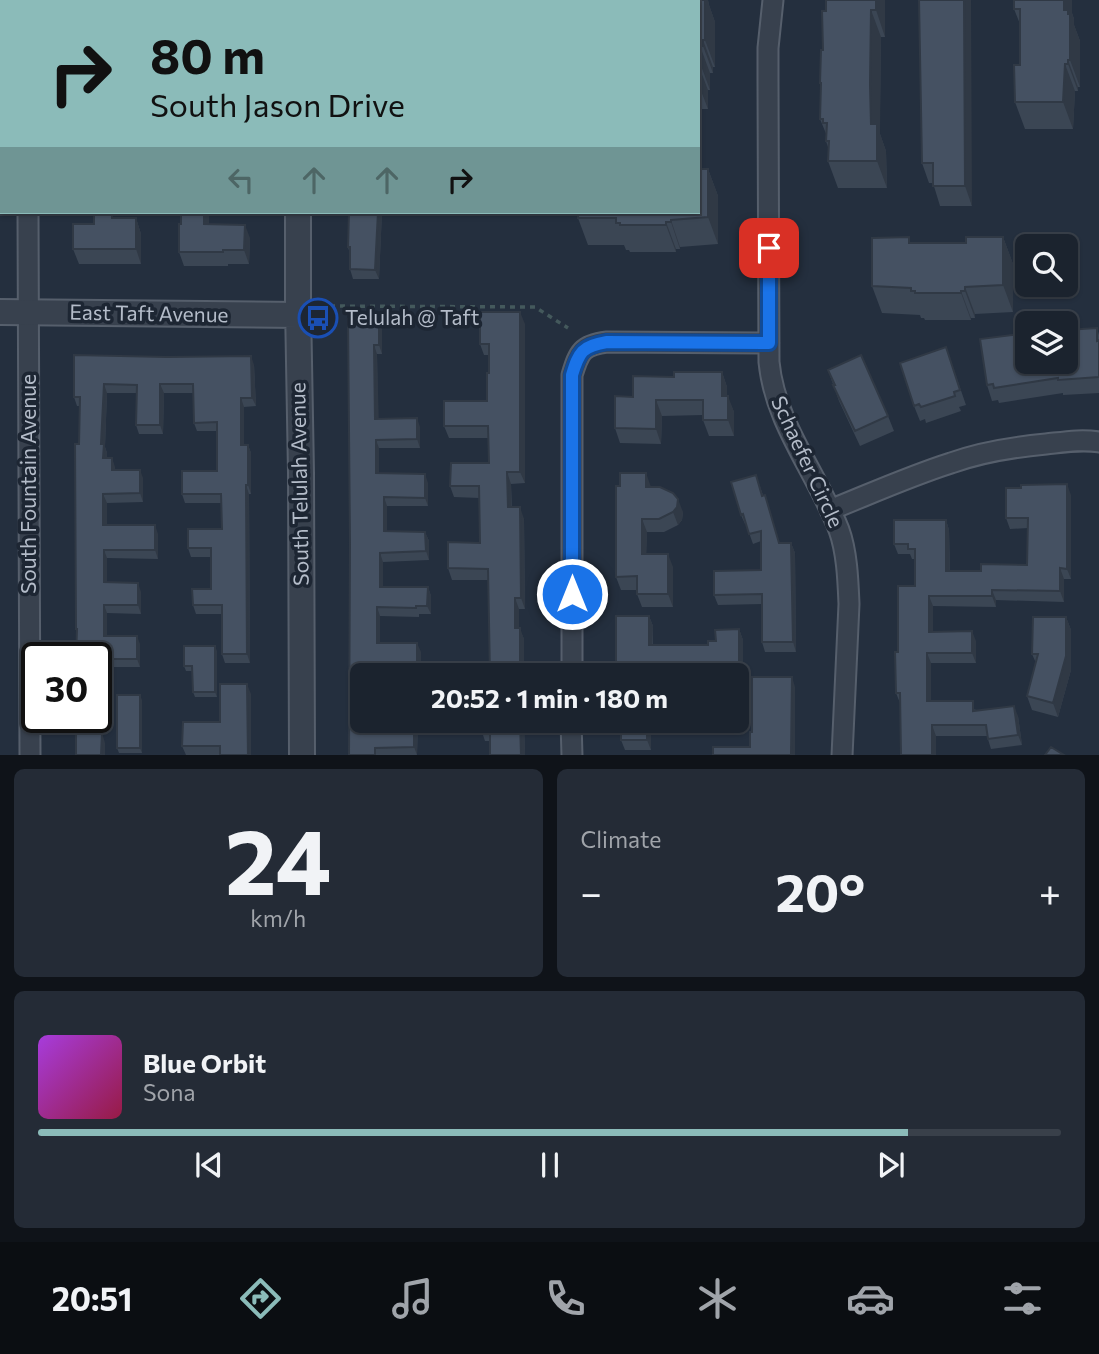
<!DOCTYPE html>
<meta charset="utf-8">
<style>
:root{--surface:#1b232e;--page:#242b36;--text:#f1f3f6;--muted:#a0a4aa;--line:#39404a;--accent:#8bbbb9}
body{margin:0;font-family:Commissioner,sans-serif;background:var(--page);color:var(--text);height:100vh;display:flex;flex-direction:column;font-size:26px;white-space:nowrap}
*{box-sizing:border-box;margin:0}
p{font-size:23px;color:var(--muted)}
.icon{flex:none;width:38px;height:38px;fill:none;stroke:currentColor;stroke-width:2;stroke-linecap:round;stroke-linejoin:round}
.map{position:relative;height:755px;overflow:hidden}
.drawer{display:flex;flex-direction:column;gap:14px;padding:14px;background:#0f1319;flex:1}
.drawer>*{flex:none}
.banner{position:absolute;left:0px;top:0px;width:700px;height:214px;box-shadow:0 2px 5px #0004,0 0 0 2px var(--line);background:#8bbbb9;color:#111;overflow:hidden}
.controls{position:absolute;left:1015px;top:234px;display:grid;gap:14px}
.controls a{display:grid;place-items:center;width:63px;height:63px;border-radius:10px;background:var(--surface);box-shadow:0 2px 5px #0004,0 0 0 2px var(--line);font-size:35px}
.speed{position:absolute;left:21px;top:642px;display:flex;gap:14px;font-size:35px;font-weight:700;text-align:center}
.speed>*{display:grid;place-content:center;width:91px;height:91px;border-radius:50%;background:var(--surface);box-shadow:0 2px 5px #0004,0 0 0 2px var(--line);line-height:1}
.speed .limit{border:4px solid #111;border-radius:10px;background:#fff;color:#111}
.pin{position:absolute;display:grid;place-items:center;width:60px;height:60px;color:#fff;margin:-30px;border-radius:14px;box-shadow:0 4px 10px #0006}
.me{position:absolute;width:77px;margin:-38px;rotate:0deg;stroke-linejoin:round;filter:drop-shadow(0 0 5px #0008)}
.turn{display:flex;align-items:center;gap:24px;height:147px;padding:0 35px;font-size:32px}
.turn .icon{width:91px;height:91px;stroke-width:2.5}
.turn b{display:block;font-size:49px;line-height:60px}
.lanes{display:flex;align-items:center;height:66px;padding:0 35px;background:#0003;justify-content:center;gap:35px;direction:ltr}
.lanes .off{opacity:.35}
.big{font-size:52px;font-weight:700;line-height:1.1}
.drawer .tile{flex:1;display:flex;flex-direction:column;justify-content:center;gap:10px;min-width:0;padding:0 24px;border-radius:10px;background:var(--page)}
.drawer .dial{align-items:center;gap:0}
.dial b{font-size:91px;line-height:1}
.song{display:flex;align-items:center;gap:21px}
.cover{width:84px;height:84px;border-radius:10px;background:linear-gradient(135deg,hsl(280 70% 55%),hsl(340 70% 35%))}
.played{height:7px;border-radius:4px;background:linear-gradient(90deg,var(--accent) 85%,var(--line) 85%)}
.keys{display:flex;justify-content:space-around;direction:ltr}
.heat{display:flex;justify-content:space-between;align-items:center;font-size:38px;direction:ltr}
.drawer .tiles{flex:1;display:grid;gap:14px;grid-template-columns:1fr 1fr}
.tile:last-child{grid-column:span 2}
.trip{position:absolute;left:350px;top:663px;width:399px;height:70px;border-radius:10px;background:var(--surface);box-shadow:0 2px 5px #0004,0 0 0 2px var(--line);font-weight:700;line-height:70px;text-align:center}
.tab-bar{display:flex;height:112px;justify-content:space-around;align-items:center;background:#0b0e12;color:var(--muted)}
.tab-bar .icon{width:49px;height:49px}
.tab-bar .selected{color:var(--accent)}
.tab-bar b{font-size:32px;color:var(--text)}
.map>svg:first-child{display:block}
</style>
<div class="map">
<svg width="1099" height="756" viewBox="0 0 1099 756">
<rect width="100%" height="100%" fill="#242f3e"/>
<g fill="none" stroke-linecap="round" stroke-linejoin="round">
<defs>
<path id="minor" d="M28,0V2
M773,0L768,48V80L769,362C775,424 817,473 839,530C847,552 848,580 849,604L842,756
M28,212L30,756
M830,510C870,494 910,476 951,463C981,452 1014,447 1046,444C1064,442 1081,439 1099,442
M572,676V375C579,352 582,345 607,342L769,343
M571,721L572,756"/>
<path id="tertiary" d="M298,2V0
M298,212V306L301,473L302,756
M0,312L298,315"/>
</defs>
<!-- minor casing -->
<use href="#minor" stroke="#565f6c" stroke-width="23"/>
<!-- tertiary casing -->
<use href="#tertiary" stroke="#565f6c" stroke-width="28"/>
<!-- path -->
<path stroke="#44595c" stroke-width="3.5" stroke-dasharray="5 5" stroke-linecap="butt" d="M320,306L535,307L568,328"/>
<!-- minor -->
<use href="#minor" stroke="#38414e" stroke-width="19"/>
<!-- tertiary -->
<use href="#tertiary" stroke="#38414e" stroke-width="24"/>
</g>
<!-- wall -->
<path fill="#3b4654" d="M653,0H708L709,5L715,22V67H713V73H710V90H708V109H698V2H654Z
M826,0H885V37H881L880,111V134L886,151L887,188H838L828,161V147L826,141L827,136L820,119L821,87L820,83Z
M919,0L972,206H940L933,183H929L922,163Z
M1072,0V13L1074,19V25L1080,41V87H1078V91H1075L1073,129H1025L1015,102L1020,65V24L1014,9Z
M708,169L718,196V244L680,247V249H676V252H630L629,250H626L624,245H588L578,218Z
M209,212V224L250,238L249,264H228V266H184L179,252L181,224Z
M382,212L379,279H353L350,269V254L348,247Z
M115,218H136L141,234V264H79L73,249L94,224Z
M1003,237L1013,264V312L975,314V318H971V320H925L924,318H921L920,315L882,313L872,286L911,243H966Z
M348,319L382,328V354H377L378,419L420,427V448H379V473L428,483V506H387V531L425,532L429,541V560L383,562V587H428L431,596V614H419V617L380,616V643L421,652V672H380V676L362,721H418L417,755H349L350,543Z
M525,324V483L511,484L512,507L524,519L525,609H519V628L524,639V676H490L488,580H452L448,568L480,543L479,498L454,497L450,486L489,463V438H449L444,426L487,401L489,373V355H484L480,344Z
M1097,328L1099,335V393L1063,395V393L999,403L998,400L992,401L987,385Z
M946,347L966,405L959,407L961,411L926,423L925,419L920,421L914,406Z
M74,355L254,365L256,406L244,407V445H248L251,453V494H249L250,663H225L222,654V614H196L193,605L211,589V557H191L188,548L222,529L221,503H185L182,494L217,471V431H197L194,423L193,393H164L163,434H139L136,425L137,393H107L105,447L107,453V458H112L115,470L143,478V502L107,503V525L158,534V559L107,558V583L141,592V614L107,613V636L140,644V667H106V712H96V658L77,633L76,629L80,406H77L74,397Z
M828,370L888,416L894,431L860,446L839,401Z
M722,372L727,387V396L734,412V436H709L703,420V415L662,416L661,444L620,443L615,428L633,397L674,377Z
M756,475L763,495L768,504L779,543H791L795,553L796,652H765L762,642V604L718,605L714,595L761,570V541L753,544L746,524H745L741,515Z
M620,486L651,487L683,512L682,520L678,525L664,532H647L646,554L673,567V607H642L637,594V590H621L616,577Z
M1071,495V579H1064V602L996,600V607L933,606V631L976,641V663H931V701L977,710L1018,716L1022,745L991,749L987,736H936V755H901L900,703L896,693L898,652L915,586V559H912L910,554H898L894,544L946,520L949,530L950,571H981L1027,565L1028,528L1010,529L1006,518Z
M649,616L653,626V645H708L739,629L743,640V692H737V676H616Z
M1066,617L1071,630V670L1058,717L1032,710L1027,696L1036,663L1032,654Z
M217,651V697H195L193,692L192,671H186L184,666Z
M251,694V755H186L182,746L220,722Z
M142,700V753H119L117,748Z
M480,721H524L525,755H490V741H485L481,729Z
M617,721H651V750H625L621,740V728H620Z"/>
<!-- shaded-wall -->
<path fill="#303945" d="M703,0H708L709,5L715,22V67L705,40Z
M876,0H885V37L876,10Z
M964,0H971L972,206L965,186Z
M1064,0H1072V13L1074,19V25L1080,41V87L1070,60Z
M871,10L881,37L880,134L886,151L887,188L877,161L871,124Z
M703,40L713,67V73L703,46Z
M700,46L710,73V90L700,63Z
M1068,60L1078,87V91L1068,64Z
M698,64L708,90V109L698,83Z
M1065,64L1075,91L1073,129L1063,102Z
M708,169L718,196V244L708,217Z
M204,212H209V238L204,224Z
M378,212H382L379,279L375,270Z
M136,218L141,234V264L136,249Z
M671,220L680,247V249L671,222Z
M666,222L676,249V252L666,225Z
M245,225L250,238L249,264L244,250Z
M1003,237L1013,264V312L1003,285Z
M965,287L975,314V318L965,291Z
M961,291L971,318V320L961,293Z
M520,312L525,324V483L520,472Z
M379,319L382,328V354L379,345Z
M374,345L377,354L379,428L375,419Z
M251,356L254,365L256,406L252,398Z
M722,372L727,387V412L722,396Z
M104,384L107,393L105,447L107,453V467L103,458L101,444Z
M160,384L164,393L163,434L160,425Z
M728,396L734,412V436L728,420Z
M241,398L244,407V453L241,445Z
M656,400L662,416L661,444L656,429Z
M417,418L420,427V448L417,439Z
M376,440L379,448V482L376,473Z
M248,445L251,453V494L248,485Z
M112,458L115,467V479L112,470Z
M140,470L143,478V502L140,493Z
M507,472L511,484L512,519L508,507Z
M646,473L651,487H646Z
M425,474L428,483V506L425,498Z
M1067,484L1071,495V579L1067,569Z
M246,485L249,494L250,663L247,654Z
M103,494L107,503V534L103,525Z
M384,497L387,506V540L384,531Z
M678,499L683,512L682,520L678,525L673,512Z
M520,507L524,519L525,609L521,598Z
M642,519L647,532L646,567L642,554Z
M946,520L949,530L950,581L946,571Z
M155,525L158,534V559L155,550Z
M425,532L429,541V560L426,551Z
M791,543L795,553L796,652L793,642Z
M104,550L107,558V591L104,582Z
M380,553L383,562V596L380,587Z
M668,554L673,567V607L668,594Z
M1060,568L1064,579V602L1060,591Z
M138,583L141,592V614L138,605Z
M428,587L431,596V614L427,606Z
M992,590L996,600V607L992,596Z
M929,596L933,606V642L929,632Z
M515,598L519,609V639L515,628Z
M104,605L107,613V644L104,636Z
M377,607L380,616V652L377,643Z
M649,616L653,626L652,656L649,645Z
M1066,617L1071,630V670L1058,717L1053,703Z
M520,628L524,639V676H522L520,669Z
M739,629L743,640V692L739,682Z
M972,631L976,641V663L972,653Z
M137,636L140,644V667L137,659Z
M417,643L421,652V672L417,663Z
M215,646L217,651V697L215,692Z
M927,653L931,663V711L927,701Z
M102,659L106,667V712L103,703Z
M377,663L380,672V676H377Z
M792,677L795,687V755H791Z
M247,684L251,694V755H248Z
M140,695L142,700V753L140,748Z
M1014,706L1018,716L1022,745L1018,735Z
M414,721H418L417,755L414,747Z
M520,721H524L525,755H521Z
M647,721H651V750L647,740Z
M932,725L936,736V755H932Z
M102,733L105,743V755H101Z"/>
<!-- building -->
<path fill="#455162" stroke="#303945" stroke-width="2" d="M74,0H109V2H74Z
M189,0H247V2H189Z
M347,0H421V2H347Z
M569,0H610V2H569Z
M655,0H705V40H703V46H700V63H698V2H655Z
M826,0H876V10H871L870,84L871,124H877V161H828L829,141H826L827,123H823V119H820L821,83H820L821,50H823L822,11H826Z
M919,0H964L965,186H933V163H922Z
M1014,0H1064V10H1068V14H1070V60H1068V64H1065L1063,102H1015L1014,65H1020V9H1014Z
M698,169H708V217L671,220V222H666V225H620V223H616V218H578V212H698Z
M94,212H112V218H136V249H73V224H94Z
M181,212H204V224L245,225L244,250H223V252H179V224H181Z
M349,212H378L375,270L350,269V247H348Z
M909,237V243H966V237H1003V285L965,287V291H961V293H915V291H911V288L872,286V238Z
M480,312H520V472H507L508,507H520L521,598H515V628H520V669H519V676H490L488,569L448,568V542L480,543L479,486H450L451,463H489L488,426H444V401H487V373H489V344H480Z
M348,319H379V345H374L375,419L417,418V439L376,440V473L425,474V498L384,497V531L425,532L426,551L380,553V587H428L427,606H416V608L377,607V643H417V663H377V676H362V721H414V747L375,748V755H349L350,543Z
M1097,328V341L1099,340V377L1058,380V378L994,388L993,384L987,385L980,339L1027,333V362H1066V330Z
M946,347L960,390L954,392L955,396L921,407L919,404L914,406L900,363Z
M74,355L167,357L251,356L252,398H241V445H248V485H246L247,654H222V605H193L192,589H211V548H188V529H222L221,494H182V471H217V422L194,423L193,384H160V425H136L137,385L104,384L101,444H104L103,458H112V470H140V493L103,494V525H155V550H104V582L138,583V605H104V636H137V659H102L103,703H96V658H76L77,629H76L75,444H79L80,397H74Z
M861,355L888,416L855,431L833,385H835L828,370Z
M674,372H722V396H728V420H703V400H656V429L615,428V396L633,397V376L674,377Z
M620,473H646V487H660L673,493L678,499L677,507L673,512L659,519H642V554H668V594H637V576L616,577V486H620Z
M756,475L762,496L765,495L779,543H791L793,642H762V594L714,595V571L761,570V531L749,534L743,514L741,515L731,482Z
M1067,484V569L1060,568V591L992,590V596H929V632L972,631V653H927V701H973V711L1014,706L1018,735L988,739L986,725H932V755H901L900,693H896L895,652H898V586H915V549H908V544H894V520H946V571H981V564L1027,565L1028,518H1006V488H1021V485Z
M616,616H649V645H708V641H716L715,630L739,629V682H737V676H709V671H648V676H616Z
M1033,617H1066V656L1053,703L1027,696L1038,654H1032Z
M184,646H215V692H193L192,666H184Z
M752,677H792L791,755H713V747H750V732H752Z
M220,684H247L248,755H220V746H182L183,722H220Z
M117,695H140V748H117Z
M480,721H520L521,755H490V729H481Z
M621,721H647V740H621Z
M76,733H102L101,755H76Z
M1051,747L1064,755H1045Z"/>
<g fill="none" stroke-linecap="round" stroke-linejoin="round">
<defs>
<path id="route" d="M572,594V375C579,352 582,346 607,342L769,343V248"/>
</defs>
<!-- route casing -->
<use href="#route" stroke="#114b97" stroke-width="18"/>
<!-- route -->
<use href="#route" stroke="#1a73e8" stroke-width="12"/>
</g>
<!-- icons -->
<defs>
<symbol id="bus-ring" viewBox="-11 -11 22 22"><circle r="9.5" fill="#1d2633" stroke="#1a4fb4" stroke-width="1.5"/><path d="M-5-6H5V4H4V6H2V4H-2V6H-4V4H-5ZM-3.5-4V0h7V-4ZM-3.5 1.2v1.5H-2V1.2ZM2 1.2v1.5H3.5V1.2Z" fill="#1a4fb4"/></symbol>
</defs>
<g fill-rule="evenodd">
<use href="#bus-ring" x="296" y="296" width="44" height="44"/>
</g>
<g text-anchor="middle" stroke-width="7" stroke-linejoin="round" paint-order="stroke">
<!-- street labels -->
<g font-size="21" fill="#b4bcc9" stroke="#1d2633">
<text transform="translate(149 314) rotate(1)" y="7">East Taft Avenue</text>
<text transform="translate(807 462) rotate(65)" y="7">Schaefer Circle</text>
<text transform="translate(29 484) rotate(-90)" y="7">South Fountain Avenue</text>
<text transform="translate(300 484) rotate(-91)" y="7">South Telulah Avenue</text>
</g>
<!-- poi labels -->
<g font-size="21" fill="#b4bcc9" stroke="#1d2633" text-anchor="start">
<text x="345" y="325">Telulah @ Taft</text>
</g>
</g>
</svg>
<div class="controls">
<a><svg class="icon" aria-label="search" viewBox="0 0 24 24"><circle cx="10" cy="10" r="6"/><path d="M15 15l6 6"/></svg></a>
<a><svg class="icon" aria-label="layers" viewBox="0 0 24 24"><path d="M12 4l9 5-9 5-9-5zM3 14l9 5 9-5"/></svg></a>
</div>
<div class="speed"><div class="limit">30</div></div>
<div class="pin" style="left:769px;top:248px;background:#d93025"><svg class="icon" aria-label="arrive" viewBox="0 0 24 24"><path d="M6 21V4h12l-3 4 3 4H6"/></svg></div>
<svg class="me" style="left:572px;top:594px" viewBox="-20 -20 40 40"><circle r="17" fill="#1a73e8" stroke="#fff" stroke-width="3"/><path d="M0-11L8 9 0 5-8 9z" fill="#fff"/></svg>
<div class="trip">20:52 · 1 min · 180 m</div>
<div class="banner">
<div class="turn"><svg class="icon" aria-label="right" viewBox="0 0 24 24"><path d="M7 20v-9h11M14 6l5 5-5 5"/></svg><div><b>80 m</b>South Jason Drive</div></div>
<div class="lanes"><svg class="icon off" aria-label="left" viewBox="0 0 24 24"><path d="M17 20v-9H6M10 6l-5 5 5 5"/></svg><svg class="icon off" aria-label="ahead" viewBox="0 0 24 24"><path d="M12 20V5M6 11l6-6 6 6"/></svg><svg class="icon off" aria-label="ahead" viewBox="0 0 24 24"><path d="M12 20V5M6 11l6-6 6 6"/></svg><svg class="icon" aria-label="right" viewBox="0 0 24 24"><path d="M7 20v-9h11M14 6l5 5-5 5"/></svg></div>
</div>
</div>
<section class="drawer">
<div class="tiles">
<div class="tile dial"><b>24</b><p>km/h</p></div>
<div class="tile"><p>Climate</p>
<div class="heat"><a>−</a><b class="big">20°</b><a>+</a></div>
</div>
<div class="tile">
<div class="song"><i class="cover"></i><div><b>Blue Orbit</b><p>Sona</p></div></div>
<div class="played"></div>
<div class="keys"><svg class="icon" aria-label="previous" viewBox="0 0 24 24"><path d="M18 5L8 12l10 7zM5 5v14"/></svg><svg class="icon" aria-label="pause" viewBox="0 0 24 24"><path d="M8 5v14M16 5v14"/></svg><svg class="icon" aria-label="next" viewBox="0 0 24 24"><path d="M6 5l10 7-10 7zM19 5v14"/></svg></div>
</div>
</div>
</section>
<nav class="tab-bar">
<b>20:51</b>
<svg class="icon selected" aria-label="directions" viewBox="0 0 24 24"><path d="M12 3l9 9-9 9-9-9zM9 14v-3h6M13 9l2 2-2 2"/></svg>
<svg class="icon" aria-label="music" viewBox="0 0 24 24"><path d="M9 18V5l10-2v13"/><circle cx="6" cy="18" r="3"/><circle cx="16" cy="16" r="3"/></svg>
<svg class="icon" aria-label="phone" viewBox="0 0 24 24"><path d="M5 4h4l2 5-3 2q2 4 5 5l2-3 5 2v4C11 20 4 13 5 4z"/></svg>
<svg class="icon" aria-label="climate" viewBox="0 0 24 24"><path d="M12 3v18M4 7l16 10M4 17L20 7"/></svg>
<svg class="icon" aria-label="car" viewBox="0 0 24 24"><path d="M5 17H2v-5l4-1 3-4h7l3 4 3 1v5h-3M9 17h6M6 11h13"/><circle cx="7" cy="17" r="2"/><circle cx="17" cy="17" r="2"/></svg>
<svg class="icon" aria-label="filters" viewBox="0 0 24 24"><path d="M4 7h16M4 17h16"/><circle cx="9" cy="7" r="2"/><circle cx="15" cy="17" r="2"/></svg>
</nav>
